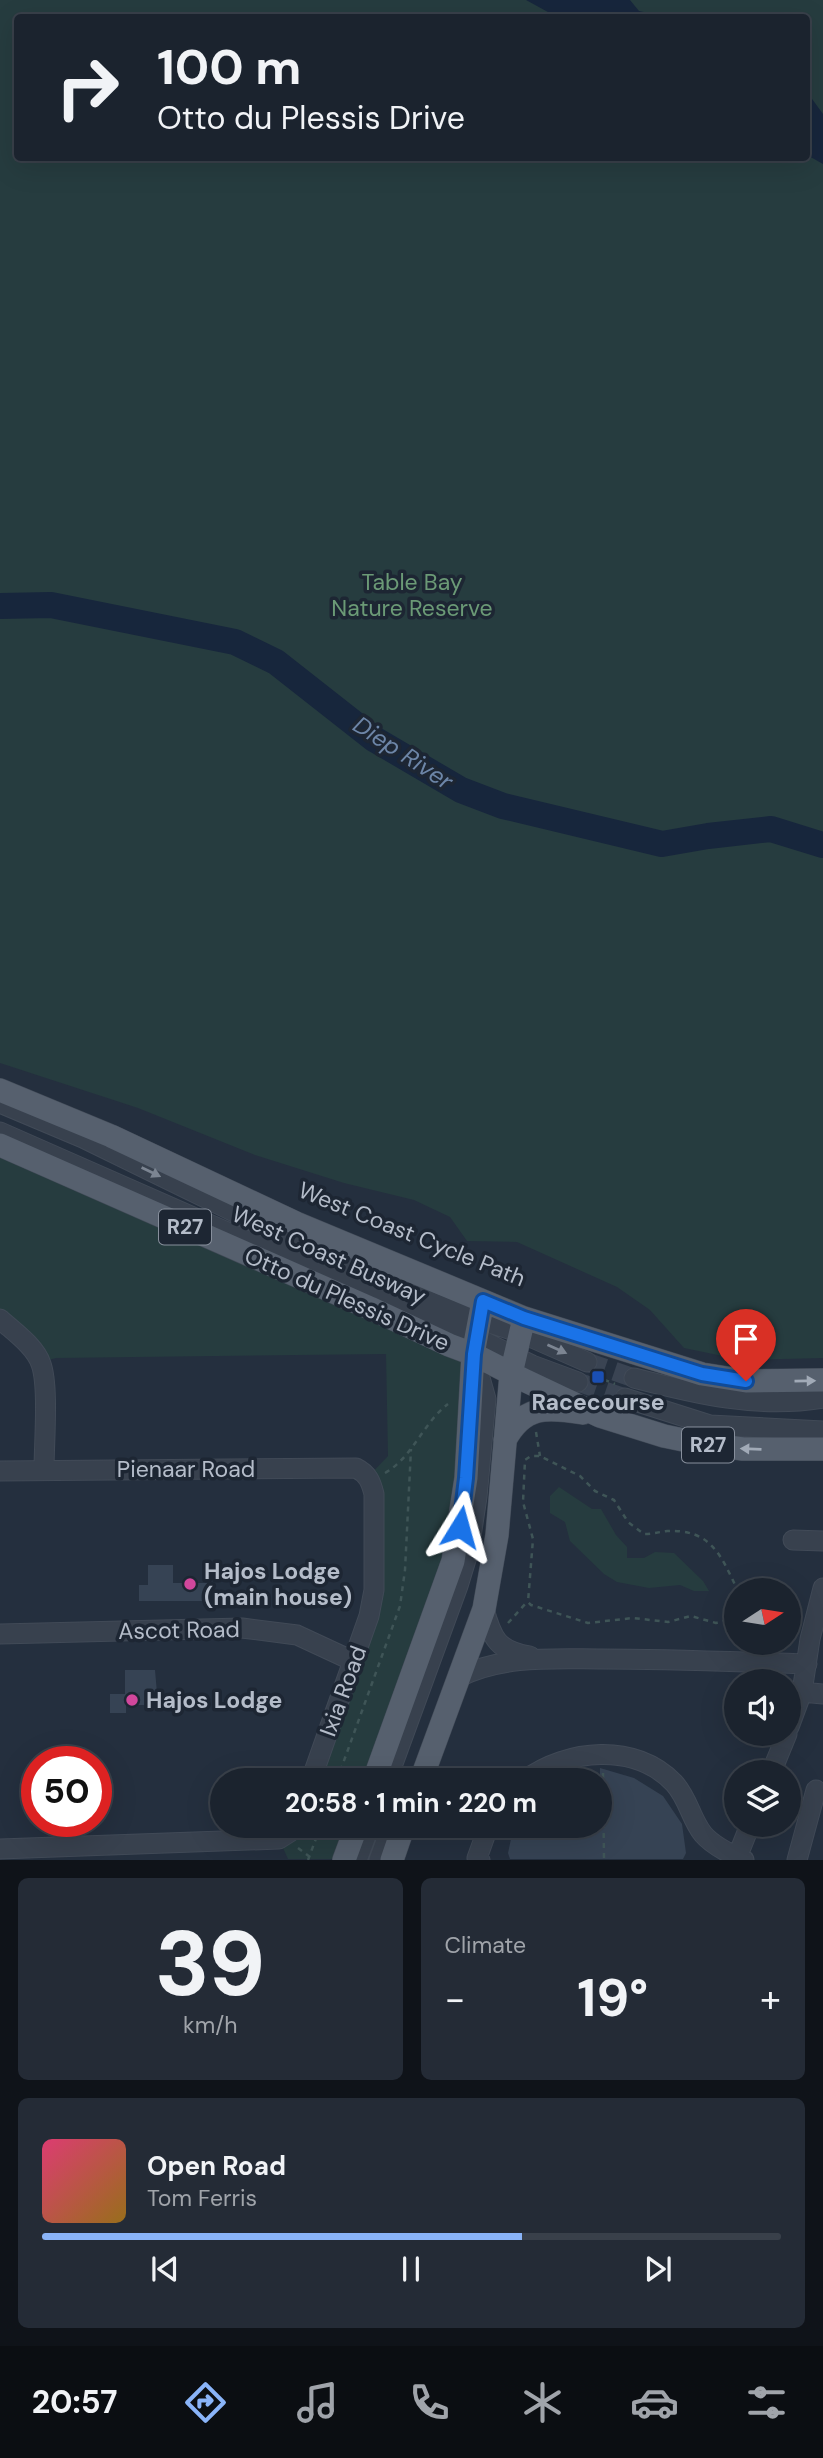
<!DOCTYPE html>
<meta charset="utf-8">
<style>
:root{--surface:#1b232e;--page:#242b36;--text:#f1f3f6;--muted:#a0a4aa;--line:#39404a;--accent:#8ab4f8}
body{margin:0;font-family:"DM Sans",sans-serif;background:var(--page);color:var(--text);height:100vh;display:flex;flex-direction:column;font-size:26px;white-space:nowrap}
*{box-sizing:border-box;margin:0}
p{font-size:23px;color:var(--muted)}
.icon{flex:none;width:38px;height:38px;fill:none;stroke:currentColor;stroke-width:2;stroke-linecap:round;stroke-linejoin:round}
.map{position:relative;height:1860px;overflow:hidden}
.panel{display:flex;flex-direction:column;gap:18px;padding:18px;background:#0f1319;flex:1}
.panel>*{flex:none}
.hud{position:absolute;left:14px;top:14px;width:796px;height:147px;border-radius:7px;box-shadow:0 7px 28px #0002,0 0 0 2px var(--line);background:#1b232e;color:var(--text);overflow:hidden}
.needle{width:46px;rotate:78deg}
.controls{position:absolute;left:724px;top:1578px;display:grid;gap:14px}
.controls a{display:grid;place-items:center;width:77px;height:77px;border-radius:50%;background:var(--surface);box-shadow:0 7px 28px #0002,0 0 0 2px var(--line);font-size:35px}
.speed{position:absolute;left:21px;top:1746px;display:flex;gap:14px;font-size:35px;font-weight:700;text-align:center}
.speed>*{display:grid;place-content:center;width:91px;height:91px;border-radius:50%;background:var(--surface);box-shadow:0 7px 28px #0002,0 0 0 2px var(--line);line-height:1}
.speed .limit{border:10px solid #d22;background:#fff;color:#111}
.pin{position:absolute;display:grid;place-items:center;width:60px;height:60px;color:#fff;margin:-72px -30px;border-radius:50% 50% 50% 0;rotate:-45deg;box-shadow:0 0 7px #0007}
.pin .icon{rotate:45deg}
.me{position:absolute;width:77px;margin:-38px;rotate:8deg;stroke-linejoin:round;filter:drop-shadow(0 0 5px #0008)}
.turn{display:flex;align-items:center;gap:24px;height:147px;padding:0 28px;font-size:32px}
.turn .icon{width:91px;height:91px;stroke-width:2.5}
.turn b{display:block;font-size:49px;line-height:60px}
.big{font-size:52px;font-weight:700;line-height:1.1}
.panel .tile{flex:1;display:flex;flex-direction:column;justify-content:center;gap:10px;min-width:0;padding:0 24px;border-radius:10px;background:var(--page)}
.panel .dial{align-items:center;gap:0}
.dial b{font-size:91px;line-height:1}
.song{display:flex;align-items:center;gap:21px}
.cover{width:84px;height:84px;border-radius:10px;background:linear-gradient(135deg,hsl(340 70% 55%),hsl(40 70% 35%))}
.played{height:7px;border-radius:4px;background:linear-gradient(90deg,var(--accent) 65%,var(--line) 65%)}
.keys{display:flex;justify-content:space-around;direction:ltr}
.heat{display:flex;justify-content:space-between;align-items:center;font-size:38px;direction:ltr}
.panel .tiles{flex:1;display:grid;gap:18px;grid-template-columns:1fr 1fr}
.tile:last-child{grid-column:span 2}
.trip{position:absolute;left:210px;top:1768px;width:402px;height:70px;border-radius:35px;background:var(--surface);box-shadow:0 7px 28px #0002,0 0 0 2px var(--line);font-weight:700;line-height:70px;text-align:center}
.tab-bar{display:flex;height:112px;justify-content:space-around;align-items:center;background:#0b0e12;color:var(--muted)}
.tab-bar .icon{width:49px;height:49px}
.tab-bar .active{color:var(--accent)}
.tab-bar b{font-size:32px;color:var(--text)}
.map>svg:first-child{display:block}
</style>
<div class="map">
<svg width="823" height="1860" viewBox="0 0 823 1860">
<rect width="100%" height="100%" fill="#242f3e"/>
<!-- green -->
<path fill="#263c3f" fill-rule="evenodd" d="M0,0H823V1358L742,1360L684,1348L650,1310L617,1287L517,1242L467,1241L450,1217L414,1200L344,1183L255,1155L138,1108L0,1063ZM18,18H807V158H18Z
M0,1145L473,1354L460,1527L374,1780H311L364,1636L368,1477L388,1456L386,1354L56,1358L41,1362L0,1319Z
M559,1487L592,1509H601L616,1535L627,1547V1558H644L655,1552L674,1553L703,1581L709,1591H694L680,1585L649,1588L617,1582L604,1574L570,1541L565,1522L550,1513V1496Z
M294,1825H357L344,1859H288L279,1839Z"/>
<!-- water -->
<path fill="#17263c" d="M526,0H630L639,11L667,17H557Z
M807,92L823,114V164L807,155Z"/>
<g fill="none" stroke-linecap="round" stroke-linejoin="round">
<!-- river -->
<path stroke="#17263c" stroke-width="26" d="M0,606L51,605L235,642L276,662L374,739L461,790L503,806L662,844L708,836L771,829L823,845"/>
</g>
<!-- building -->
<path fill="#364354" d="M148,1565H173V1583H207V1601H139V1585H148Z
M125,1670H155L157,1693H153L154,1705H126V1713H110V1694H125Z
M600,1768L634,1778L663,1796L682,1824L686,1853L683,1859H510L508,1853L514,1825H600Z"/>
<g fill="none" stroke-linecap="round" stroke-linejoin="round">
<!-- minor-tunnel -->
<path stroke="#3a4453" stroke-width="19" stroke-dasharray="19 10" stroke-linecap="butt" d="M587,1362L634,1378
M578,1382L625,1398"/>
<defs>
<path id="minor" d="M0,1103L83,1138L361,1274L462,1314L521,1333L587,1362
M0,1132L266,1249L477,1338L532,1365L578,1382
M0,1319C13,1331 35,1346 41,1364C49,1386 44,1444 44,1470
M634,1378C696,1394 758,1409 823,1398
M625,1398L710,1425L823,1431
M0,1471L356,1468C368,1474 371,1482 374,1494V1590L369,1616L311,1780
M793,1540L823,1541
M484,1609C492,1639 498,1651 530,1656
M0,1634L242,1628L297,1635L353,1661
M459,1677C503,1655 554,1659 602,1659C670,1659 738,1662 807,1664
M802,1692L823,1694
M789,1727L802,1692L810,1639L823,1588
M771,1773L787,1734
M387,1780L458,1586L469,1550L477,1497L486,1399L475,1360
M525,1780C567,1749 635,1742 674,1783C688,1798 691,1819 703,1834C713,1846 730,1854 744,1860
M0,1849L279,1839L290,1832L294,1825
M357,1860L370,1825
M379,1860L392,1825
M480,1860L477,1858L489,1825
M736,1860L750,1825
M797,1860L816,1790"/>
<path id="major" d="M0,1090L111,1136L296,1223L524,1318L702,1374L746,1381L823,1380
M0,1145L370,1308L449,1345L473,1354L526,1381L600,1416L664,1436L698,1443L743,1449H823
M505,1440C524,1405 547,1407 583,1413
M374,1780L453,1561L466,1478L473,1354L483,1301
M421,1780L484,1609L497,1535L511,1374L524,1318
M344,1860L357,1825
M392,1860L404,1825"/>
</defs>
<!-- minor casing -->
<use href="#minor" stroke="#414a57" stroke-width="21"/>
<!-- major casing -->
<use href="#major" stroke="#414a57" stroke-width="24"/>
<!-- path -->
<path stroke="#3f5557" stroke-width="2.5" stroke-dasharray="5 5" stroke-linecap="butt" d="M595,1376L615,1384
M536,1432L540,1456
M385,1473C413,1457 423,1423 448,1404
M737,1617L716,1623L691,1616L668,1622L633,1618L588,1623L531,1605L528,1602L533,1539L523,1502L525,1460L531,1456H540L580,1476L595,1491L614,1500L628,1522L644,1534C652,1534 659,1532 667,1531C712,1529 721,1556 738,1591
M508,1623L527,1602
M603,1773L604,1860
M337,1780L400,1606L405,1570L411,1449
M298,1848L314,1860
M308,1860L321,1825"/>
<!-- minor -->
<use href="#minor" stroke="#38414e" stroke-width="19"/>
<!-- major -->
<use href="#major" stroke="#56606e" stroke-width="23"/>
</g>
<!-- one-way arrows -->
<defs><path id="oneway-solid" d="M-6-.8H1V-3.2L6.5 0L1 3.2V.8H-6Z" transform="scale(1.75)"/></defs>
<g fill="#7c8592">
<use href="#oneway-solid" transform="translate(151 1172) rotate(26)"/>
<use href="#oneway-solid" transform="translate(557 1349) rotate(24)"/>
</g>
<g fill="#a1aab7">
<use href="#oneway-solid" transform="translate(805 1381) rotate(-1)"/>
<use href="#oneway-solid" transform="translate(751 1449) rotate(-178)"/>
</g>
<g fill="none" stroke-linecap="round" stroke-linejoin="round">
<defs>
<path id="route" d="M460,1527L466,1478L474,1354L483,1301L524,1318L702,1374L746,1381"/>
</defs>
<!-- route casing -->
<use href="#route" stroke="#114b97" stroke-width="18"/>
<!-- route -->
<use href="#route" stroke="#1a73e8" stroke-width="12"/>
</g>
<!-- markers -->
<rect fill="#1a4fb4" stroke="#1d2633" stroke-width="2.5" x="591" y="1370" width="14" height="14" rx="3.5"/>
<g fill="#d1479c" stroke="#1d2633" stroke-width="2.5">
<circle cx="190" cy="1584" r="7"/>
<circle cx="132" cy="1700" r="7"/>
</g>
<g text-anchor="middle" stroke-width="7" stroke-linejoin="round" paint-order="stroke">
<!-- shield labels -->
<g fill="#1d2633" stroke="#878f9c" stroke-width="2">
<rect x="159" y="1209.5" width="52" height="35" rx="5"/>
<rect x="682" y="1427.5" width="52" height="35" rx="5"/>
</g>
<g font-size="21" font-weight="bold" fill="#b4bcc9">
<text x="185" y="1234">R27</text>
<text x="708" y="1452">R27</text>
</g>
<!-- park labels -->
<g font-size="23" fill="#6b9a76" stroke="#1d2633">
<text x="412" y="590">Table Bay<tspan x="412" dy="26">Nature Reserve</tspan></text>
</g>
<!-- street labels -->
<g font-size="23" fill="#b4bcc9" stroke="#1d2633">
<text transform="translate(412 1234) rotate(22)" y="8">West Coast Cycle Path</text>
<text transform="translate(329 1255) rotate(24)" y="8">West Coast Busway</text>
<text transform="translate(347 1299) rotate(24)" y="8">Otto du Plessis Drive</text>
<text x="186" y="1477">Pienaar Road</text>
<text transform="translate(179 1630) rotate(-1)" y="8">Ascot Road</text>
<text transform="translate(343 1691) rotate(-70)" y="8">Ixia Road</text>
</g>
<!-- poi labels -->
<g font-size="23" font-weight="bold" fill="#b4bcc9" stroke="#1d2633" text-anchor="start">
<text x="598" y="1410" text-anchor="middle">Racecourse</text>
<text x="204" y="1579">Hajos Lodge<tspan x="204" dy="26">(main house)</tspan></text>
<text x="146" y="1708">Hajos Lodge</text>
</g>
<!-- water labels -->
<g font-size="24" font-style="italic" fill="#6d86a8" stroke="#1d2633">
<text transform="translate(403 753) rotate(33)" y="8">Diep River</text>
</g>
</g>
</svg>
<div class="controls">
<a><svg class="needle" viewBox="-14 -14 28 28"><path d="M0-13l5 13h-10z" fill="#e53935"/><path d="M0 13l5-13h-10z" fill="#a0a4aa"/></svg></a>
<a><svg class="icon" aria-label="sound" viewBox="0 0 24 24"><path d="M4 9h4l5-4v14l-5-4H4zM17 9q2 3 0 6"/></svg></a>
<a><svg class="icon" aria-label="layers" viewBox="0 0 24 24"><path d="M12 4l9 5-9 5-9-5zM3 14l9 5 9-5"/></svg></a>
</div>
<div class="speed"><div class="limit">50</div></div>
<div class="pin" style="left:746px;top:1381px;background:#d93025"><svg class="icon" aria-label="arrive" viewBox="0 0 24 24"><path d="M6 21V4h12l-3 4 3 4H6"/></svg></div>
<svg class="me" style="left:460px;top:1527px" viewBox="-20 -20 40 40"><path d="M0-17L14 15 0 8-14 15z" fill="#1a73e8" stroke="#fff" stroke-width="4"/></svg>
<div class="trip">20:58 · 1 min · 220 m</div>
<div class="hud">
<div class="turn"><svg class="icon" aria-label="right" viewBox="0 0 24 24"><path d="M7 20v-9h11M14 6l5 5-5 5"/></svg><div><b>100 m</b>Otto du Plessis Drive</div></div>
</div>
</div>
<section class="panel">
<div class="tiles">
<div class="tile dial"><b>39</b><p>km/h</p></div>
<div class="tile"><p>Climate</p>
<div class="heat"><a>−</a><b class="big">19°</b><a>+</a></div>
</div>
<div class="tile">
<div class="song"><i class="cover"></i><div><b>Open Road</b><p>Tom Ferris</p></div></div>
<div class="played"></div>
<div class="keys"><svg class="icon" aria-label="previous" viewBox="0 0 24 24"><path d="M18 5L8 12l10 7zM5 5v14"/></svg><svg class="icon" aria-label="pause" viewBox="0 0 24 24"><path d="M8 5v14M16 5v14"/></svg><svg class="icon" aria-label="next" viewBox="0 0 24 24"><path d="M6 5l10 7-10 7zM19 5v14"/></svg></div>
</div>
</div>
</section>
<nav class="tab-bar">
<b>20:57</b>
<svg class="icon active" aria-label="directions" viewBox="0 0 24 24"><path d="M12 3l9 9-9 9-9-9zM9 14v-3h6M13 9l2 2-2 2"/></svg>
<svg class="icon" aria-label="music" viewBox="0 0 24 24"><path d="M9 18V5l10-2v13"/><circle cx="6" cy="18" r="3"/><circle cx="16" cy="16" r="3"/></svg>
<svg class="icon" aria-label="phone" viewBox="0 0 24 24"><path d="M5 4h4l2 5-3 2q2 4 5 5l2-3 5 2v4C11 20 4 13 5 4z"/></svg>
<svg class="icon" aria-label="climate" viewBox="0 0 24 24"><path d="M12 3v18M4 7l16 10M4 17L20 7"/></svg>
<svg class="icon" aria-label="car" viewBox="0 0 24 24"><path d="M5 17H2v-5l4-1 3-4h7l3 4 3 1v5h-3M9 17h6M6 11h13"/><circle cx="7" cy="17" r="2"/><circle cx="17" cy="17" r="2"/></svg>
<svg class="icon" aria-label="filters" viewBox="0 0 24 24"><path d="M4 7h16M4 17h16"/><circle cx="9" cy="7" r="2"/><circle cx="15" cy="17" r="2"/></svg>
</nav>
